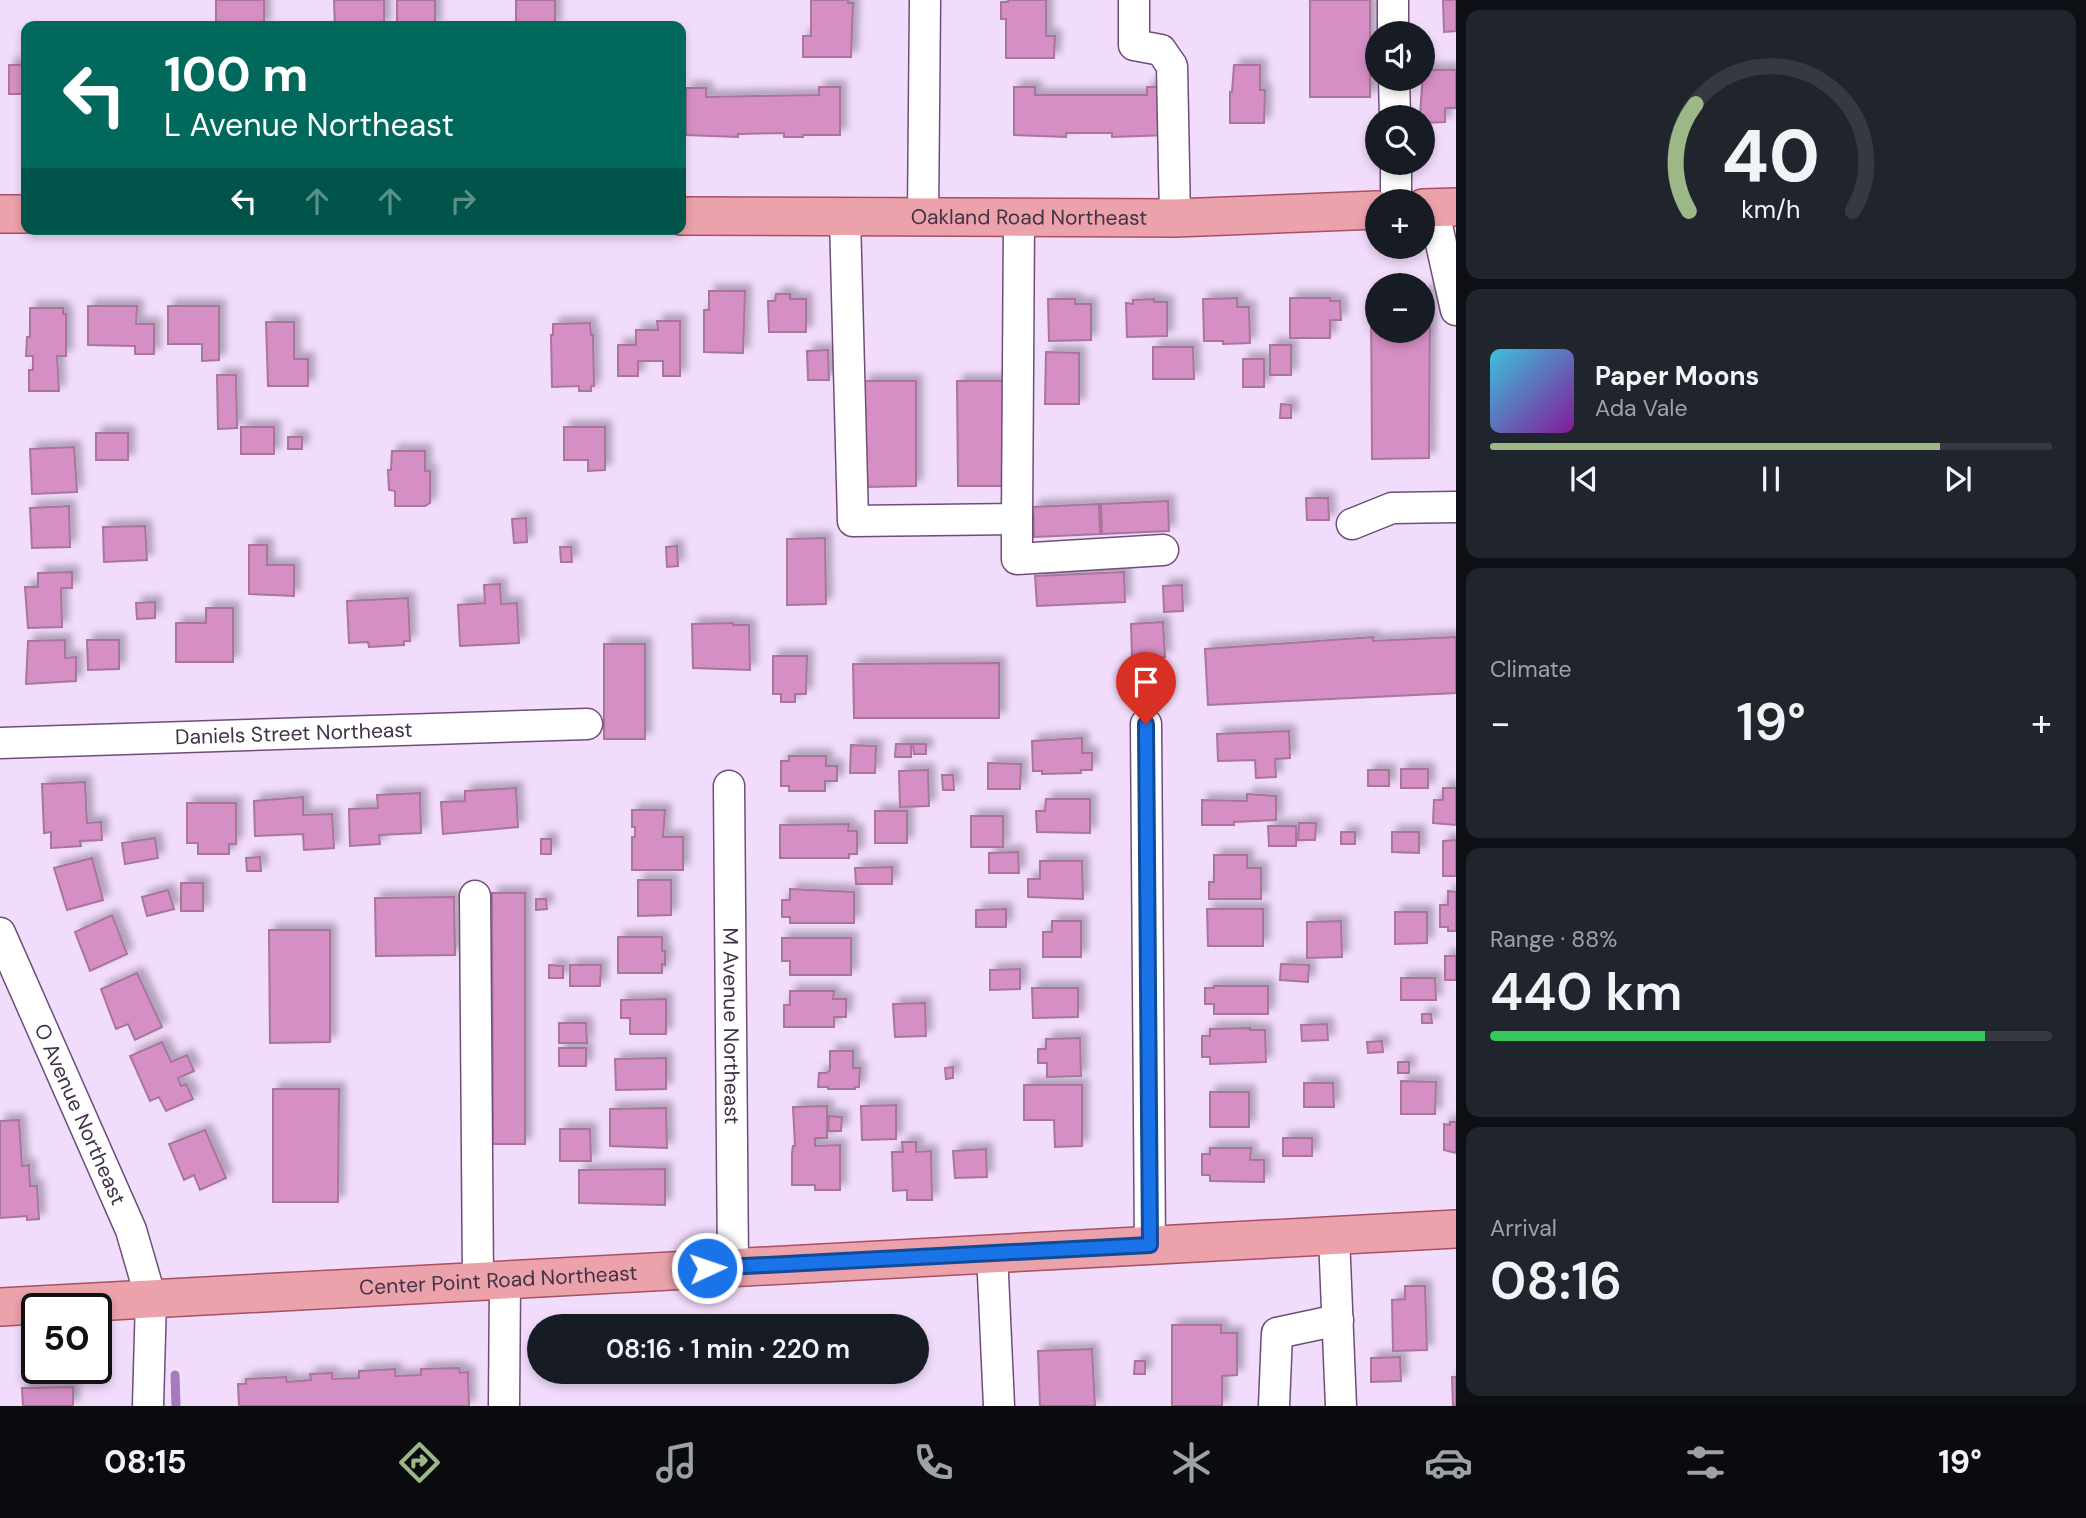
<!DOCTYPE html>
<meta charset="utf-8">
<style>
:root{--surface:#171b24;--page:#20242c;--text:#f1f3f6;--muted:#9ea1a6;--line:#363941;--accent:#9cb887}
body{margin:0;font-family:"DM Sans",sans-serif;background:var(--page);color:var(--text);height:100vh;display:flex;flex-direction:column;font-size:26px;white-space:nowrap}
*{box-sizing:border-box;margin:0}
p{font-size:23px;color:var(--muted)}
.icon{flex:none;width:38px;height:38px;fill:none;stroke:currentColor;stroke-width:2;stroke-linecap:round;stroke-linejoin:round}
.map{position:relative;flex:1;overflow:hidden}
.details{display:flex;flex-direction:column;gap:10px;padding:10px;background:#0d0f14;width:630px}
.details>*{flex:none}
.hud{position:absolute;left:21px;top:21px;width:665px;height:214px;border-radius:14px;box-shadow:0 4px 10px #0003;background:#00695c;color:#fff;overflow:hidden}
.tools{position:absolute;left:1365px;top:21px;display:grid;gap:14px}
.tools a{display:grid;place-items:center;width:70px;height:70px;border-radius:50%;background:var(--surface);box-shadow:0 4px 10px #0003;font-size:35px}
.speed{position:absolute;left:21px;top:1293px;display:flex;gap:14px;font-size:35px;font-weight:700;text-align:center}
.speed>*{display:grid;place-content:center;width:91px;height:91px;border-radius:50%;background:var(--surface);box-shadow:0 4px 10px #0003;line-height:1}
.speed .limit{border:4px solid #111;border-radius:10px;background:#fff;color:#111}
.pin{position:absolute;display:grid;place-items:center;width:60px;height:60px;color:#fff;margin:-72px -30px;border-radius:50% 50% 50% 0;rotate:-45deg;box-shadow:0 0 7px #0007}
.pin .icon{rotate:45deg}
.me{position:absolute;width:77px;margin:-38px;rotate:87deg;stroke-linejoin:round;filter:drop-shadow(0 0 5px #0008)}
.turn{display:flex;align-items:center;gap:24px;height:147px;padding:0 28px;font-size:32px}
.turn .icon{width:91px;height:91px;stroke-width:2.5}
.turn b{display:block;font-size:49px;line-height:60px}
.lanes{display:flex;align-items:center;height:66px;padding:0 28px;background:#0003;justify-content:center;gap:35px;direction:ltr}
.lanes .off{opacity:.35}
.big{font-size:52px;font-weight:600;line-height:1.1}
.details .card{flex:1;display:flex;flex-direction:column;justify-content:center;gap:10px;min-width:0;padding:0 24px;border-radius:14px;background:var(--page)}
.details .dial{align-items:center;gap:0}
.dial svg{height:182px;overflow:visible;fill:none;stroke:var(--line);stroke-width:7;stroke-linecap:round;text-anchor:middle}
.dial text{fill:var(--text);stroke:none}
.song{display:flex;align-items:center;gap:21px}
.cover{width:84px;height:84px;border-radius:10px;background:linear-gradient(135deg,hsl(190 70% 55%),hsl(290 70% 35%))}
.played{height:7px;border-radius:4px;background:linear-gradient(90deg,var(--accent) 80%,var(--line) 80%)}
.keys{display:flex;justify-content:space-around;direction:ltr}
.heat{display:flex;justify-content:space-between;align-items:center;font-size:38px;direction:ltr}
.charge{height:10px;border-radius:5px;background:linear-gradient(90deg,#34c759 88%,var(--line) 0)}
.trip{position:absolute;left:527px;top:1314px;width:402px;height:70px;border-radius:35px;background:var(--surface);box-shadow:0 4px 10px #0003;font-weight:600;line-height:70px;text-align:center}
.tab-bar{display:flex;height:112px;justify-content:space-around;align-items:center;background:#090b0e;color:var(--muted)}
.tab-bar .icon{width:49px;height:49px}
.tab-bar .current{color:var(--accent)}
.tab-bar b{font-size:32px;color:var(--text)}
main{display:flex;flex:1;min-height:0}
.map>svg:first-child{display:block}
</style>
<main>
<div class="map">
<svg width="1456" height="1406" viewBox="0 0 1456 1406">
<defs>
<filter id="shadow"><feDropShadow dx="6" dy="-6" stdDeviation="3.5" flood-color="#0004"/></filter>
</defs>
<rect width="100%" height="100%" fill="#f2dcfc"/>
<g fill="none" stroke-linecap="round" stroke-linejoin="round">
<!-- stream -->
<path stroke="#a879bc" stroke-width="9" d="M175,1375L176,1406"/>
</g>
<!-- building -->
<path fill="#d68fc5" stroke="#a8759b" stroke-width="2" filter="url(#shadow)" d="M216,0H264V26H216Z
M334,0H384V26H335Z
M397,0H435V26H397Z
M516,0H555V26H516Z
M811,0H848V3H853L851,57H803V36H811Z
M1008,0H1046V36H1055L1054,58H1006V19H1001V2H1008Z
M1310,0H1370V97H1310Z
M1443,0H1456V31L1444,32Z
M9,65H26V112V94H9Z
M1234,65H1260V90H1265L1264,123H1230V92H1232Z
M1423,70H1456V108H1445V122L1423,123V117H1420Z
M819,87H840V135H803V137H784V133L738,134V137L686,135V88H706V97L819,95Z
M1014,87H1035V95H1147V87H1169V135L1112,137V133H1066V137L1014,135Z
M709,291H745L743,353L704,352V310H709Z
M1371,291H1377V331H1423V291H1430L1429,458L1372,459Z
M776,294H790V299H806V332H769L768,301H775Z
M1237,298V307H1249L1250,343L1223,344V341H1204L1203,299Z
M1290,298H1330V301H1340L1341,320H1330V338H1290Z
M1048,299H1075V304H1091V340L1049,341Z
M1154,299V302H1167V336L1127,337L1126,303L1133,304V300Z
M88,306H137L136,324H154V354H135V346L88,345Z
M168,306H219V360L202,361V344H168Z
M30,308H63V314H66V356H57L59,391H29V370H33V356H26L27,337H30Z
M657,321H680V376H663V361H638V376H618V345H636V330H658Z
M266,322H294V359H308V386H268Z
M590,323L591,335H593L594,386H591V391H579V386L552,387L551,335H553V324Z
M1270,345H1291V375H1270Z
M1153,347H1193L1194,379H1153Z
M828,350L829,380H808L807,351Z
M1046,352L1079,353V404H1045Z
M1243,359H1264V387H1243Z
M217,375H236L237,428L218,429Z
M864,381H916V486L864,487Z
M957,381H1008L1010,486H958Z
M1281,404L1291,405V418H1280Z
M241,427H274V454H241Z
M564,427H605V470L588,471V460H564Z
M96,433H128V460H96Z
M288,437H302V449H288Z
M74,447L77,492L32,494L30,449Z
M392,451H425V471H430V503L425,506H395V491L389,490L388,470H391Z
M1306,498H1328L1329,520H1307Z
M1168,501L1169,531L1102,534L1101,504Z
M1099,504L1100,534L1034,537L1033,507Z
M69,506L70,547L32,548L30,508Z
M526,518L527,542L514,543L512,519Z
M145,526L147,560L104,562L103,527Z
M825,538L826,604L787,605V539Z
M249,545H267V565H294V596L249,594Z
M677,546L678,566L667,567L666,547Z
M560,547H571L572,562H561Z
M72,572V588H61L62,627L28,628L25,587H38V573Z
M1124,572L1125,602L1037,606L1035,576Z
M500,584L501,604L517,603L519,643L460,646L458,605L485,603L484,585Z
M1182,585L1183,611L1164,612L1163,586Z
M408,598L410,641H404V645L369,647L368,642L349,643L347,601Z
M155,602V618L137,619L136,603Z
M206,608H233V662H176V623H206Z
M1163,622L1165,657L1132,658L1131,624Z
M733,623V625H749L750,670L693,668L692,624Z
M1373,637V641L1456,637V693L1208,705L1205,649Z
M65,640V658L76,657V681L26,684L28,641Z
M87,640H119V669L88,670Z
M604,644H645V739H604Z
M773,656H807L806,694H795V702H781V694H773Z
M999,663V718H854L853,664Z
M1289,731L1290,758L1275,759L1276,777L1256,778L1255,760L1218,761L1217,734Z
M1082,738V753H1092V770H1081V773L1042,774V771H1033L1032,741Z
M896,744H911V757H895Z
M913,744H926V754H914Z
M851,745L876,746L875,773H850Z
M789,756H826V766H837V781H825V791H789V786H781V761H789Z
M988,763L1021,764L1020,789H988Z
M1401,769H1428V788H1401Z
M928,770L929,806L900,807L899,771Z
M1368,770H1389V786H1368Z
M942,775H953L954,790H943Z
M85,782L87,823L101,822L102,840L80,841L81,846L51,848V832L44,833L42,784Z
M516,788L518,827L443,834L441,802L465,801V791Z
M1443,788H1456V825L1433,823L1434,800H1443Z
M420,793L421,833L379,835L380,844L350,846L349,809L378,808L377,795Z
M1247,794L1276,796V820L1234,822V825H1202V800L1247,801Z
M303,797V815L332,814L334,848L304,850L303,834L255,836L254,801Z
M1046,799H1090V833L1037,832L1036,811H1045Z
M187,803H236V844H229V854H198V843H187Z
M632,810H665L663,837H683V870H632V837H635V827H632Z
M875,811H907V843H875Z
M971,816H1003V847H971Z
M1299,823H1316L1315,840H1298Z
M849,824L848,831H857V854H849V858H780V825Z
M1268,826H1296V846H1269Z
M1341,832H1355V844H1341Z
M1392,832H1419V853L1392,852Z
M155,838L158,858L125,864L122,843Z
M541,839H551V854H541Z
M1456,840V876H1443V841Z
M1018,852L1019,873H989V853Z
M1214,855H1247V868H1261V899H1209V882H1214Z
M260,857L261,871H247L246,858Z
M92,858L103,900L67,910L54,868Z
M1040,861H1082L1083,899L1028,897V879H1040Z
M892,867V884H856L855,868Z
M638,880H671V915L638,916Z
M181,883H203V911H181Z
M790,889L854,892V923H790V917H782V900H790Z
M168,890L174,909L147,916L142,897Z
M1448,891L1456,892V931H1448V927H1440V905H1448Z
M492,893H525V1144H493Z
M454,897L455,955L376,956L375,898Z
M536,899H546L547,909L536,910Z
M1006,909V927H976V910Z
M1207,909H1263V946H1208Z
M1395,912H1427V943L1395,944Z
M112,915L127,954L90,971L75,932Z
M1052,921H1081V957H1043V932H1052Z
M1341,921L1342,957L1307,958V922Z
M269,930H330V1042L270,1043Z
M618,937H662V951H665V965L662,964V973H618Z
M782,938H851V975H790V961H782Z
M1445,956H1456V980H1445Z
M1281,964L1309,965L1308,982L1280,980Z
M549,965L563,966V978H549Z
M570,965H601L600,986H570Z
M1020,969V989L990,990V970Z
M137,973L162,1027L135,1040L128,1024L116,1029L101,989Z
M1401,978H1435L1436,1000H1401Z
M1214,986H1268V1014H1214V1004H1205V988H1214Z
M1032,988H1078V1017L1033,1018Z
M790,991H834L833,999H846V1017H834V1027H784V1005H790Z
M666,999V1034H630V1018H621V1000Z
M925,1003L926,1036L895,1037L893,1004Z
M1422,1014H1431L1432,1023H1422Z
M559,1023H586L587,1043H559Z
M1327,1024L1328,1040L1302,1041L1301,1025Z
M1250,1028V1030H1265L1266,1062L1210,1064V1057H1202V1036H1210V1029Z
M1080,1038L1081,1076L1047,1077V1063H1038V1049H1046V1039Z
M1382,1041L1383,1052L1368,1053L1367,1042Z
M162,1042L171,1062L187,1055L194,1071L178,1078L181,1086L186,1084L193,1099L166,1111L159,1097L150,1101L130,1056Z
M559,1048H586V1066H559Z
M830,1051H853V1068H860L859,1087H855V1089H828V1087H818L819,1073H827L830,1070Z
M666,1058V1089L616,1090L615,1059Z
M1398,1062H1409V1073H1398Z
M953,1067V1078L946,1079L945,1068Z
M1401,1081L1436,1082L1435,1114H1401Z
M1304,1083H1333L1334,1107H1304Z
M1024,1085H1082V1146L1055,1147L1054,1120H1024Z
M273,1089H339L338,1202H273Z
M1210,1092H1249V1127H1210Z
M896,1105V1139L862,1140L861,1106Z
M827,1106V1138H815V1146L840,1145V1190H815V1185H792V1153L793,1146H795L793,1107Z
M666,1108L667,1148L610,1146V1109Z
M829,1116L842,1117L841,1131H828Z
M19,1120L22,1166L29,1165L30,1186H37L39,1219L27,1220V1216L0,1218V1121Z
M1450,1122H1456V1153L1444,1150V1124L1450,1125Z
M560,1129H590L591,1161H560Z
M205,1130L226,1178L200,1190L194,1175L184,1180L169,1144Z
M1283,1138H1312V1156H1283Z
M902,1142H916V1152L931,1151L932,1200H907V1190L893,1191L892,1152H903Z
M1210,1148H1251L1250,1160H1264V1182L1210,1181V1175H1202V1154H1210Z
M986,1149L987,1177L955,1178L953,1151Z
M665,1169V1205L579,1203V1170Z
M1405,1286H1425L1427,1350L1393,1351L1392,1300L1405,1299Z
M1172,1325H1221V1333H1237V1375L1222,1376V1406H1172Z
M1092,1349L1095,1406H1040L1038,1351Z
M1400,1357L1401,1381L1371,1382V1358Z
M1135,1361H1145V1374H1134Z
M459,1368L460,1373L468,1372L469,1406H239L238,1384H246V1379L286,1377L287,1382L311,1380L310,1374L332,1373V1379L359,1378V1371L395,1369V1376L421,1375V1369Z
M1452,1377H1456V1406H1453Z
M73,1387V1406H23L22,1388Z"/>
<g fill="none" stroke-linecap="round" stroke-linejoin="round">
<defs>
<g id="minor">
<path d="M1134,0V45L1161,50L1172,66L1175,218"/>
<path d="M1393,0V33"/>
<path d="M1394,79L1395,117"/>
<path d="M1396,163V201"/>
<path d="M1433,208L1456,310"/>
<path d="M845,217L853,521L1017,519L1019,218"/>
<path d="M923,217L925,0"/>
<path d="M1017,519V559L1163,550"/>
<path d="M1352,524L1392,508L1456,507"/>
<path d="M1146,724L1150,1245"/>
<path id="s1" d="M0,743L587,724"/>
<path id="s2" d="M729,786L733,1266"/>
<path d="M475,896L478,1281"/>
<path id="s3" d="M0,933L131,1230L151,1299L148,1406"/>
<path d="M1334,1237L1341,1406"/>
<path d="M992,1253L999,1406"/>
<path d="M504,1406L505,1279"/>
<path d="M1274,1406L1277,1333L1338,1320"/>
</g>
<g id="major">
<path d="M1423,208L1456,207"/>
<path d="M0,214H26"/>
<path id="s4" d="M681,216L1175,218L1377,210"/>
<path id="s5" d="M0,1307L1456,1229"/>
</g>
</defs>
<!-- minor casing -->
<use href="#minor" stroke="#6e4d7b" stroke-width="33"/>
<!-- major casing -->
<use href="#major" stroke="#a75262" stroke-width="40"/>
<!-- minor -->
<use href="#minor" stroke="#fff" stroke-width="30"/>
<!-- major -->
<use href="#major" stroke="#eba2aa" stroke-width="37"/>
</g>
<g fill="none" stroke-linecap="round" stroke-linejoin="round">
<defs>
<path id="route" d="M707,1268L1150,1245L1146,724"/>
</defs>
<!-- route casing -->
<use href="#route" stroke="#114b97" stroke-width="18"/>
<!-- route -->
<use href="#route" stroke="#1a73e8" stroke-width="12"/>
</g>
<g text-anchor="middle" stroke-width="6" stroke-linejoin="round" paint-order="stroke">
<!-- street labels -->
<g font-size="21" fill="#413247" stroke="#f7effa">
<text dy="7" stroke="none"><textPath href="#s4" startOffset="348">Oakland Road Northeast</textPath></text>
<text dy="7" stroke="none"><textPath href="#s1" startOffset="294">Daniels Street Northeast</textPath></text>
<text dy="7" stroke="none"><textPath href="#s2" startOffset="240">M Avenue Northeast</textPath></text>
<text dy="7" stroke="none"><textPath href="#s3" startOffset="198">O Avenue Northeast</textPath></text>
<text dy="7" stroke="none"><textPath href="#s5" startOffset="499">Center Point Road Northeast</textPath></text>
</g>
</g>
</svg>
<div class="tools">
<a><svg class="icon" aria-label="sound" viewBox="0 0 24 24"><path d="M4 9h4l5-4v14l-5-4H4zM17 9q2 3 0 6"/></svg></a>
<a><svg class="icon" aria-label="search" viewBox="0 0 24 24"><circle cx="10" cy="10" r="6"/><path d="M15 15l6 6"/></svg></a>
<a>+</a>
<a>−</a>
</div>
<div class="speed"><div class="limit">50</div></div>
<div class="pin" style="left:1146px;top:724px;background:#d93025"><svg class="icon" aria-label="arrive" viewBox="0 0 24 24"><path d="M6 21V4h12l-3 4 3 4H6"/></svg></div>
<svg class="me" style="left:707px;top:1268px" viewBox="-20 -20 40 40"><circle r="17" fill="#1a73e8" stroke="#fff" stroke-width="3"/><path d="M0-11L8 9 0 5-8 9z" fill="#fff"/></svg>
<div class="trip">08:16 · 1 min · 220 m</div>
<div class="hud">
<div class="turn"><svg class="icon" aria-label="left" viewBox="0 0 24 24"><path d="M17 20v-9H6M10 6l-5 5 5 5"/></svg><div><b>100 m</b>L Avenue Northeast</div></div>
<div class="lanes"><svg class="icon" aria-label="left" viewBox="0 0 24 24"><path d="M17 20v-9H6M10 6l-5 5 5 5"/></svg><svg class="icon off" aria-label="ahead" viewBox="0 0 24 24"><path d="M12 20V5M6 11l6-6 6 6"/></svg><svg class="icon off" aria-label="ahead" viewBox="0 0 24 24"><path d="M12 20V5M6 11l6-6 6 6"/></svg><svg class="icon off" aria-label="right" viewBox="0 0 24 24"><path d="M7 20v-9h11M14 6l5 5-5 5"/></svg></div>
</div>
</div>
<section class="details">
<div class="card dial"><svg viewBox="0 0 100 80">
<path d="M14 69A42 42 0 1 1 86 69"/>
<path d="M14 69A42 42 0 0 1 17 22" stroke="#9cb887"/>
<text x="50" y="56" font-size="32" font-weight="700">40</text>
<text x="50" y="72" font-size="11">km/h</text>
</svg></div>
<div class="card">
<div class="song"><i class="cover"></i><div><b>Paper Moons</b><p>Ada Vale</p></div></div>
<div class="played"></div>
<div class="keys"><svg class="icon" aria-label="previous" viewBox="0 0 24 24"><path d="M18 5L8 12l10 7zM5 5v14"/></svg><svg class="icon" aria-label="pause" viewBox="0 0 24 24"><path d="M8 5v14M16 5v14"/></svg><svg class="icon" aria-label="next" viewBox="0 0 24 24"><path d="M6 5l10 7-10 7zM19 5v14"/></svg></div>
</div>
<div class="card"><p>Climate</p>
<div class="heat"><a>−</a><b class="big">19°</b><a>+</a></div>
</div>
<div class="card"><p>Range · 88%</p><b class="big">440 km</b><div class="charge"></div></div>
<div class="card"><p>Arrival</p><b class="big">08:16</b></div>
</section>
</main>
<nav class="tab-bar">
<b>08:15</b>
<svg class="icon current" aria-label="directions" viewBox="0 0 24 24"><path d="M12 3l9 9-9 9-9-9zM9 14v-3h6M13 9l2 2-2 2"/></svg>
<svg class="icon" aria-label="music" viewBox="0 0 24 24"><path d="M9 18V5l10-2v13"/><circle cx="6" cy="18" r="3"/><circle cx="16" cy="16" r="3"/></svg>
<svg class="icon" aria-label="phone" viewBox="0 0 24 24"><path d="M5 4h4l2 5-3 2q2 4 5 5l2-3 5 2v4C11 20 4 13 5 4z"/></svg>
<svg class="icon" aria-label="climate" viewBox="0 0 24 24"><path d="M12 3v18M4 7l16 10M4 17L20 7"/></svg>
<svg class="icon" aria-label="car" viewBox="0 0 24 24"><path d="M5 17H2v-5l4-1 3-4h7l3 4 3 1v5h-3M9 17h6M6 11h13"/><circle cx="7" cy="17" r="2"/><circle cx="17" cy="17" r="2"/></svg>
<svg class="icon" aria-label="filters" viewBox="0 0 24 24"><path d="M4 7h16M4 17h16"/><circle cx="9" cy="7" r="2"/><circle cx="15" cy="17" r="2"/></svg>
<b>19°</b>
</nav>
